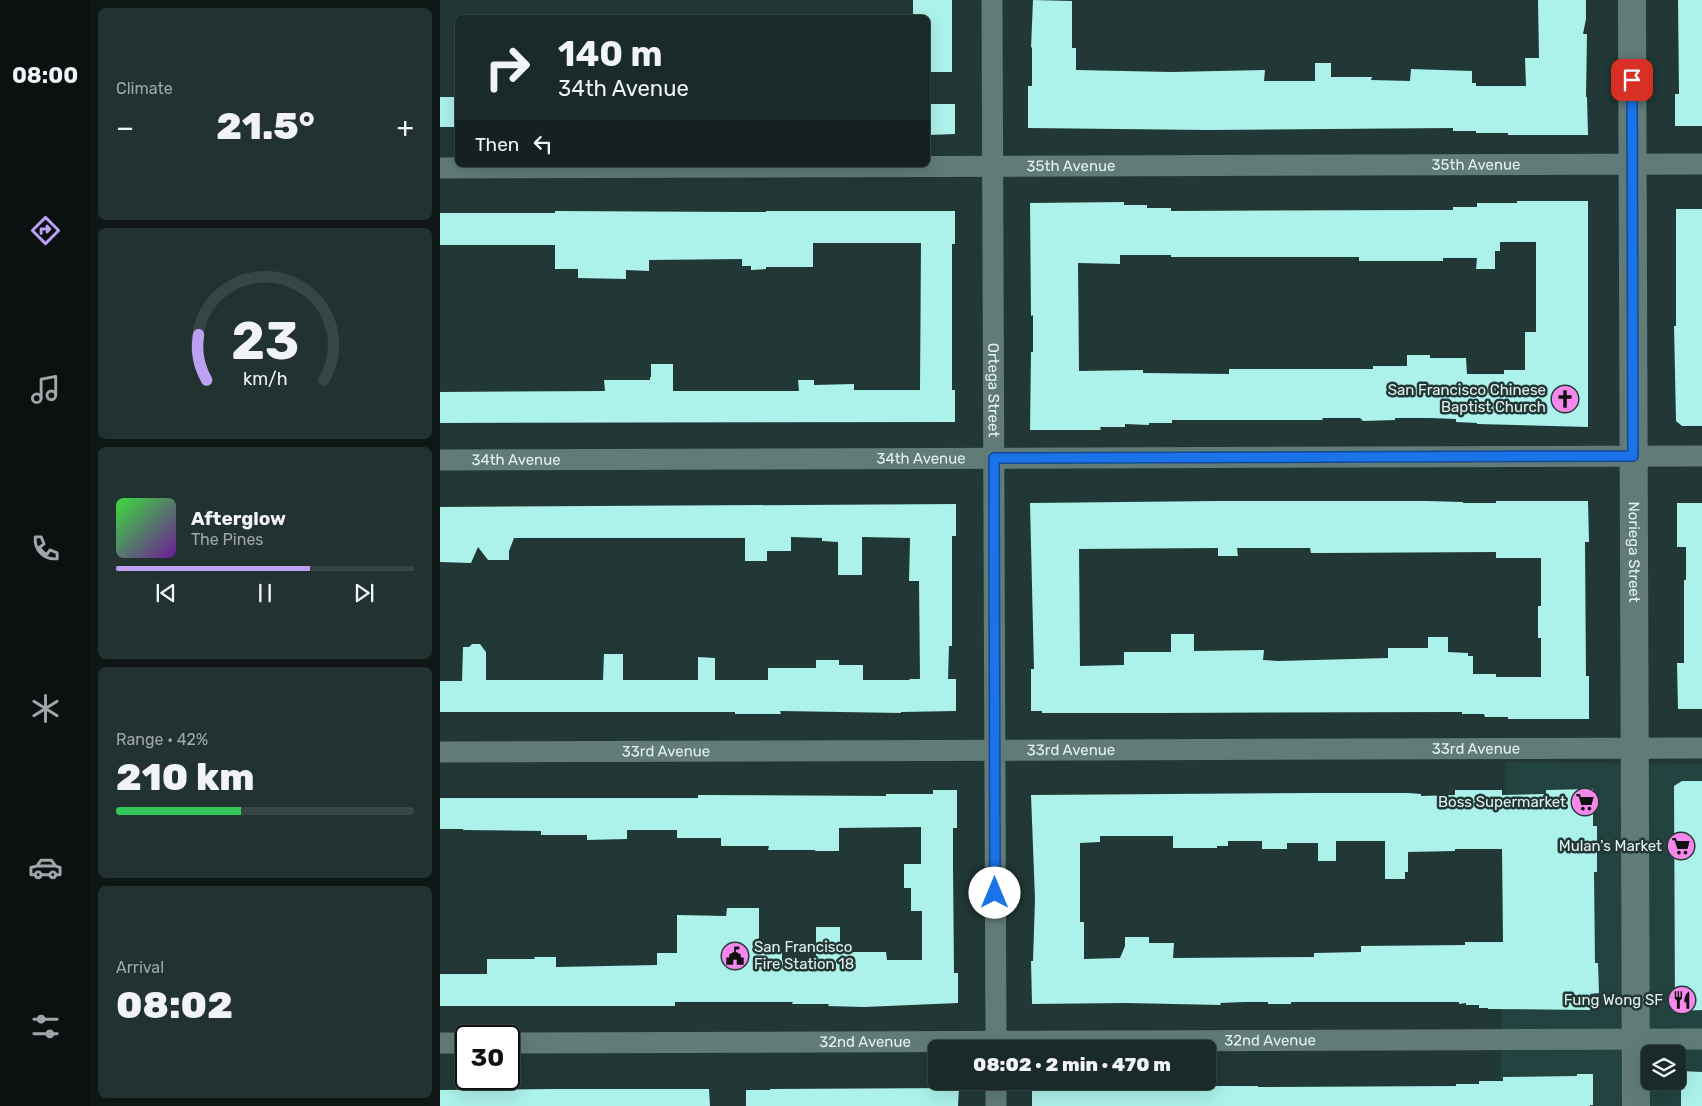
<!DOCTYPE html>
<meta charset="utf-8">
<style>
:root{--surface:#192a28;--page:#223230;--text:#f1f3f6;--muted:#9fa7a8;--line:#374645;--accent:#bca0f2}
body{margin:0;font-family:Rubik,sans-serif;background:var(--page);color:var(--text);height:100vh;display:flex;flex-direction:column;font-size:19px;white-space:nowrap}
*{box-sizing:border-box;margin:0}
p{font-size:16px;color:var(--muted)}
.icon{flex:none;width:28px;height:28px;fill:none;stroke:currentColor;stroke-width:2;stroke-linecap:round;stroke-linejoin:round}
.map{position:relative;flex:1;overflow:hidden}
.panel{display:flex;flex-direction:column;gap:8px;padding:8px;background:#0e1716;width:350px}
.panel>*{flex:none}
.guide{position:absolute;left:15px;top:15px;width:475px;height:152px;border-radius:8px;box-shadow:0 5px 20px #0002,0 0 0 1px var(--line);background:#192a28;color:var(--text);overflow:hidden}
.controls{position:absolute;left:1201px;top:1045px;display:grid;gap:10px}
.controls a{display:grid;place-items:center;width:45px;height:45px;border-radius:8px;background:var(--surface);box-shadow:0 5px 20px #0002,0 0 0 1px var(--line);font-size:25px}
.speed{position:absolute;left:15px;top:1025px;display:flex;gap:10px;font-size:25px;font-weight:700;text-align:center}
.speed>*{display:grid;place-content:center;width:65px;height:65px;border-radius:50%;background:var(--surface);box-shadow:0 5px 20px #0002,0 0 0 1px var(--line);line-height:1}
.speed .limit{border:2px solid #111;border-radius:8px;background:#fff;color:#111}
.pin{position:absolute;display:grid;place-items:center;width:42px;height:42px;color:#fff;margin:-21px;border-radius:10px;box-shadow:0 2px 8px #0006}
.me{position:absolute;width:55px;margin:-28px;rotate:0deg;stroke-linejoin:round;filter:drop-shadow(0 0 4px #0008)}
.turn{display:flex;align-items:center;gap:18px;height:105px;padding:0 20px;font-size:22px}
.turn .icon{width:65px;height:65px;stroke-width:2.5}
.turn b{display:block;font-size:35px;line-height:42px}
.then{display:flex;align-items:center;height:48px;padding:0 20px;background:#0003;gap:10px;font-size:19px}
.big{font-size:38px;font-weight:800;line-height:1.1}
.panel .card{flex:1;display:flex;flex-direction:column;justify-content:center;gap:8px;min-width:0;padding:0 18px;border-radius:8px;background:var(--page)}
.panel .dial{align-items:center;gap:0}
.dial svg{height:130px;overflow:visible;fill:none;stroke:var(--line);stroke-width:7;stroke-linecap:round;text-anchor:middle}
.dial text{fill:var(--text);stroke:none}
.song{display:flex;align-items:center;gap:15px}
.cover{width:60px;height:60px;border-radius:8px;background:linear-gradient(135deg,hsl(120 70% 55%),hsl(280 70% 35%))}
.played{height:5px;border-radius:2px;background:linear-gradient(90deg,var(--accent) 65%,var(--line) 65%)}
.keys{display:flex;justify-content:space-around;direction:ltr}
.heat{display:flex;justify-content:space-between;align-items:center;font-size:28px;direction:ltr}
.charge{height:8px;border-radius:4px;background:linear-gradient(90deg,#34c759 42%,var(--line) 0)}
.trip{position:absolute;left:488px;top:1040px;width:288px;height:50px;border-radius:8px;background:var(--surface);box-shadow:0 5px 20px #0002,0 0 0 1px var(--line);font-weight:800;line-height:50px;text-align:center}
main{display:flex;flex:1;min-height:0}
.tab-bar{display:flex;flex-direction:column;width:90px;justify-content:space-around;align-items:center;background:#0a1110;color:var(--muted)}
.tab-bar .icon{width:35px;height:35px}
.tab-bar .selected{color:var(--accent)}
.tab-bar b{font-size:22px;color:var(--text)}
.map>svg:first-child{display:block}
</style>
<main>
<nav class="tab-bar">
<b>08:00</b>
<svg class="icon selected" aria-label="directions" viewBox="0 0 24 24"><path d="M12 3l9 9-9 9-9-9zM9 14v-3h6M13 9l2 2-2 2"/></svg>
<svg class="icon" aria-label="music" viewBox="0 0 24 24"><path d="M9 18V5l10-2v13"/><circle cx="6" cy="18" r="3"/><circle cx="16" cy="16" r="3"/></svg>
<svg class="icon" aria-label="phone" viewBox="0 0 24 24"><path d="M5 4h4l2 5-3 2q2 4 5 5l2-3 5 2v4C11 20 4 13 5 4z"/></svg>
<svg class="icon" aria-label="climate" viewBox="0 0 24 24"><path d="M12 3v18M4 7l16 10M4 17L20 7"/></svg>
<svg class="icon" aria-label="car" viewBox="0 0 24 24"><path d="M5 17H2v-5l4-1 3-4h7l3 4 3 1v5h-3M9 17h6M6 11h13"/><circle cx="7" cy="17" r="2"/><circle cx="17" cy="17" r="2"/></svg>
<svg class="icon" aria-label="filters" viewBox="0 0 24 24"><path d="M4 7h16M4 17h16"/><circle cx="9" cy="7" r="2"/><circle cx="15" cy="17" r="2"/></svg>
</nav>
<section class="panel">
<div class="card"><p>Climate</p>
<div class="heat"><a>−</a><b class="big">21.5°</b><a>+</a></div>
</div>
<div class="card dial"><svg viewBox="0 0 100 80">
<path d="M14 69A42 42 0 1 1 86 69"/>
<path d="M14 69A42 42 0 0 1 9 41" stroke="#bca0f2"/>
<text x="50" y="56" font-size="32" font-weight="700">23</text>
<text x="50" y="72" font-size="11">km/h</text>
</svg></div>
<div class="card">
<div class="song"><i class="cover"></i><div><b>Afterglow</b><p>The Pines</p></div></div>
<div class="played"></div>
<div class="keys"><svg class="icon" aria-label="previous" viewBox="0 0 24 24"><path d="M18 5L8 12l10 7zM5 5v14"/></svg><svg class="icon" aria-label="pause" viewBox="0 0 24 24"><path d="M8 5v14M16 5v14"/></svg><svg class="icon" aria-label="next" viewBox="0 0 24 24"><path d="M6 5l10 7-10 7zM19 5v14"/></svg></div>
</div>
<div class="card"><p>Range · 42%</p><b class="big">210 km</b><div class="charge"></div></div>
<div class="card"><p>Arrival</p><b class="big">08:02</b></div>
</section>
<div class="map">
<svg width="1262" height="1106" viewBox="0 0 1262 1106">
<rect width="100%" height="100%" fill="#213836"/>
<!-- built -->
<path fill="#224340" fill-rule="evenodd" d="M1066,762L1262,764V1106H1060ZM1210,1054H1238V1081H1210Z"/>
<!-- building -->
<path fill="#acf1ea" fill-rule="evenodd" d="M473,0H512V72H488V18H473Z
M593,0L632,1V48H636V70L731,72L825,70L824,81H875V63H891V77H932L931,80L970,81L971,69L1032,71V83H1036V86H1086L1085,58H1099L1098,0H1146V19L1143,34H1147L1146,97H1147L1148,135H1068V133H1036V131H1013V128L768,130L588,128V86H592V47L591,48Z
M1238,0H1262V126H1235V94H1239Z
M0,97H18V127H0Z
M488,104H515V134L488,135Z
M1077,201H1148V427L1037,424V423L1016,422V419L990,418H955V420L923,421L920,418H882L883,420H732V423H709V425L685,424V427H660L661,430H590L591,352H593V315L591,316L590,203L684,202V205H707V208H731V211L990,210H1013V207H1037V203H1077ZM1060,242H1096V332H1085V370H1064V374H1027L1026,358H990V355H967V366H933V369H789V374L703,373V370L639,371L638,263L680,264V255H731V257H919V261H1003V258H1037L1036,269H1055V251H1060Z
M1236,209H1262V426H1242L1236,421L1234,326H1236Z
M115,211L302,212H326V211H515V244H512V390H515V422L0,423V392L165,391L164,380H210V377H211V364H233V391H359L358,380H374V385L414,384V390H480L481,243H373V267H326V269L311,270V266H302V259L209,260V271L186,270V279L138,278V269H115V245H0V213H115Z
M778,501H986L1023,502V503H1056V501H1148L1149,542H1145L1146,676H1149V719H1068V717H1045L1044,714H1022V712H1010L720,713H602V711H591V669H594L590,503ZM778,548V556H798L797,548H870L871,553H883L1056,552V558H1101V606H1098V638H1101V677H1056V674H1033V656H1028V653L1008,652V637H988V648H948V658L838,661L823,660L824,650L754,651V634H731V652H684V665L640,666L639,549Z
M1237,503H1262V709H1238L1237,663H1244V580H1246V547H1237Z
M516,504V536H512V646H509L508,679H516V711L461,712V713L340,711L341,714H295V712H0V681H22L23,647H29L32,644H40L46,652V680H163L164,654H183V680H258V657L275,658V680H328V668H376V660H399V665H423V680H470L469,679H480L479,581H469L470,538L422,537V575H398V542L382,541V538L351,537V551H327V561H305V538H74L69,551V560H48L38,547L31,563L0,562V507Z
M1242,781H1262V1010L1235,1011L1234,786Z
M1153,789V826H1157V872H1154L1155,963H1158L1159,993L1150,994V1010L1048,1009V1008H1039V1005H1026V1003L1019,1004V1002H851V1004H828V1002H804L780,1003L781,1005L686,1003L592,1004L591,961H593L595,899L591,795L874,793H968L981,794V796L1015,795V790H1062V795L1106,794V790ZM660,836H733V848H777V846H788V841H822V849H847V843H878V861H896V841H945V879H965V872H968V852L1015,851V849H1062L1063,942H1025V945L921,946V952L874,953V957L733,958L734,943H709V937H685V946L680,958L644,959V922H640V843L660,842Z
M493,790H517V828H513V864L514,973H518V1003L424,1007L388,1006L389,1004H352L353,1002H235V1006H0V974H47V959H95L94,957H116V967L217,965V953H237V915L286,916L287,908H319V949H342V960L376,961V927H400V952H446L447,960H482V911H471V888H464V864H481V827L399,828V851H375V850H328L329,846H281V838H237V830H187V839L147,840V835H101V831L23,830V829H0V798H258V795L446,796V794H493Z
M1241,1071L1262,1072V1106H1241Z
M1137,1074H1153V1105H1150V1106H592V1087L640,1086H663V1088H770L769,1086H818V1087L1016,1086V1084H1039V1081H1063V1077L1137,1076Z
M519,1088L518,1106H306V1090H330V1089Z
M112,1089H269L270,1106H0V1090Z"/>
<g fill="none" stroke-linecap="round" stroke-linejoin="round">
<!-- minor -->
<g stroke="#617b78" stroke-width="21">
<path id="s1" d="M552,0L556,1049"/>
<path id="s2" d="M0,168L1262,164"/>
<path id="s3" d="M0,460L1262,456"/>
<path id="s4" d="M0,752L1262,748"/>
<path d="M0,1043H26"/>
<path id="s5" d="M69,1043L1262,1039"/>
<path d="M556,1081V1106"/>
</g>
<!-- tertiary -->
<path stroke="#617b78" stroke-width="28" id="s6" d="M1192,0L1196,1106"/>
</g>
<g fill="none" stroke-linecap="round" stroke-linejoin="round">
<defs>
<path id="route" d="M555,893L554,458L1193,456L1192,80"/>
</defs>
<!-- route casing -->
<use href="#route" stroke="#114b97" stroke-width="12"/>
<!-- route -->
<use href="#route" stroke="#1a73e8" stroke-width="9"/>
</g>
<!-- icons -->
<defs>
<symbol id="church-disc" viewBox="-11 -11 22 22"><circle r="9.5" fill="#f788eb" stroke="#213836"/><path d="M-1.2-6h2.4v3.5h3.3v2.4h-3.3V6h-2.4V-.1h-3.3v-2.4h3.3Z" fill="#111"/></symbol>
<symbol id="supermarket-disc" viewBox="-11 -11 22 22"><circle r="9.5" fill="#f788eb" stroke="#213836"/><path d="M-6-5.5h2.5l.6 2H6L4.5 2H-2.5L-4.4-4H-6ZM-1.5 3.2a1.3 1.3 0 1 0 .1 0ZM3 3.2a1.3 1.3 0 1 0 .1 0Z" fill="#111"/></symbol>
<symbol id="civic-disc" viewBox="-11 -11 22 22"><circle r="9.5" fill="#f788eb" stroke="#213836"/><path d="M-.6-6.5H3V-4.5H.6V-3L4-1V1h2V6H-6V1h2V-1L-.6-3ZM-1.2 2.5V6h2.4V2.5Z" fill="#111"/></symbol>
<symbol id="restaurant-disc" viewBox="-11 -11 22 22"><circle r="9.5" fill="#f788eb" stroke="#213836"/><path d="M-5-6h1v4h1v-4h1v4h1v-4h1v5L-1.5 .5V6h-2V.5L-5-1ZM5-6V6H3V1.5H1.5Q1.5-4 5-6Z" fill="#111"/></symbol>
</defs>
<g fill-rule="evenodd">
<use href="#church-disc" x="1109" y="383" width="32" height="32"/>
<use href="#supermarket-disc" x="1129" y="786" width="32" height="32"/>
<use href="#supermarket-disc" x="1225" y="830" width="32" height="32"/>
<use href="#civic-disc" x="279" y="940" width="32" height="32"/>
<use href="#restaurant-disc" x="1226" y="984" width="32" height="32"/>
</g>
<g text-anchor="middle" stroke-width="5" stroke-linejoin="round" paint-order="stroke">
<!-- street labels -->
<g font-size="15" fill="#e3f1ef" stroke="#213836">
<text dy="5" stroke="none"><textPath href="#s2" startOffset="1036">35th Avenue</textPath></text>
<text dy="5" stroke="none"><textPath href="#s2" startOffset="631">35th Avenue</textPath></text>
<text dy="5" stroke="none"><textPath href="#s1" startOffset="390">Ortega Street</textPath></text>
<text dy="5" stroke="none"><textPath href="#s3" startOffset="481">34th Avenue</textPath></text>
<text dy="5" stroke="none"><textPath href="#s3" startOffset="76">34th Avenue</textPath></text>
<text dy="5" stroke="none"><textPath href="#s6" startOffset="552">Noriega Street</textPath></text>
<text dy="5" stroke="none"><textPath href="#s4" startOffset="1036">33rd Avenue</textPath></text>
<text dy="5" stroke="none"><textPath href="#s4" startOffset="631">33rd Avenue</textPath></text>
<text dy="5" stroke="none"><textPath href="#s4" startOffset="226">33rd Avenue</textPath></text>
<text dy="5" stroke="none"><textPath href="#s5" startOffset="761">32nd Avenue</textPath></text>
<text dy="5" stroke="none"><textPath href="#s5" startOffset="356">32nd Avenue</textPath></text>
</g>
<!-- poi labels -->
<g font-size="15" fill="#e3f1ef" stroke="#213836" text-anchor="end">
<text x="1106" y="395">San Francisco Chinese<tspan x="1106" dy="17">Baptist Church</tspan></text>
<text x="1126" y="807">Boss Supermarket</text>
<text x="1222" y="851">Mulan's Market</text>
<text x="314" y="952" text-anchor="start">San Francisco<tspan x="314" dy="17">Fire Station 18</tspan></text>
<text x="1223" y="1005">Fung Wong SF</text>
</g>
</g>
</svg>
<div class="controls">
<a><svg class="icon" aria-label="layers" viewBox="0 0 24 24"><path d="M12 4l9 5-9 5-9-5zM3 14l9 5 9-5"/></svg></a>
</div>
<div class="speed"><div class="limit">30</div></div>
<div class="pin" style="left:1192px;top:80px;background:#d93025"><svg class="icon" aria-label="arrive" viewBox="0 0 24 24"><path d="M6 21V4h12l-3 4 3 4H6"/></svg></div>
<svg class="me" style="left:555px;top:893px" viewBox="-20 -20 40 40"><circle r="19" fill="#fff"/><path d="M0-13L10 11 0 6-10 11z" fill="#1a73e8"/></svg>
<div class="trip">08:02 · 2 min · 470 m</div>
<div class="guide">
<div class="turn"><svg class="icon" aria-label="right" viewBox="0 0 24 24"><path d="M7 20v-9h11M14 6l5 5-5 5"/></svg><div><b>140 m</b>34th Avenue</div></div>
<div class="then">Then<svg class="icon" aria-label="left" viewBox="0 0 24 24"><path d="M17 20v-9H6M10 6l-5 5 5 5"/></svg></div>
</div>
</div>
</main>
